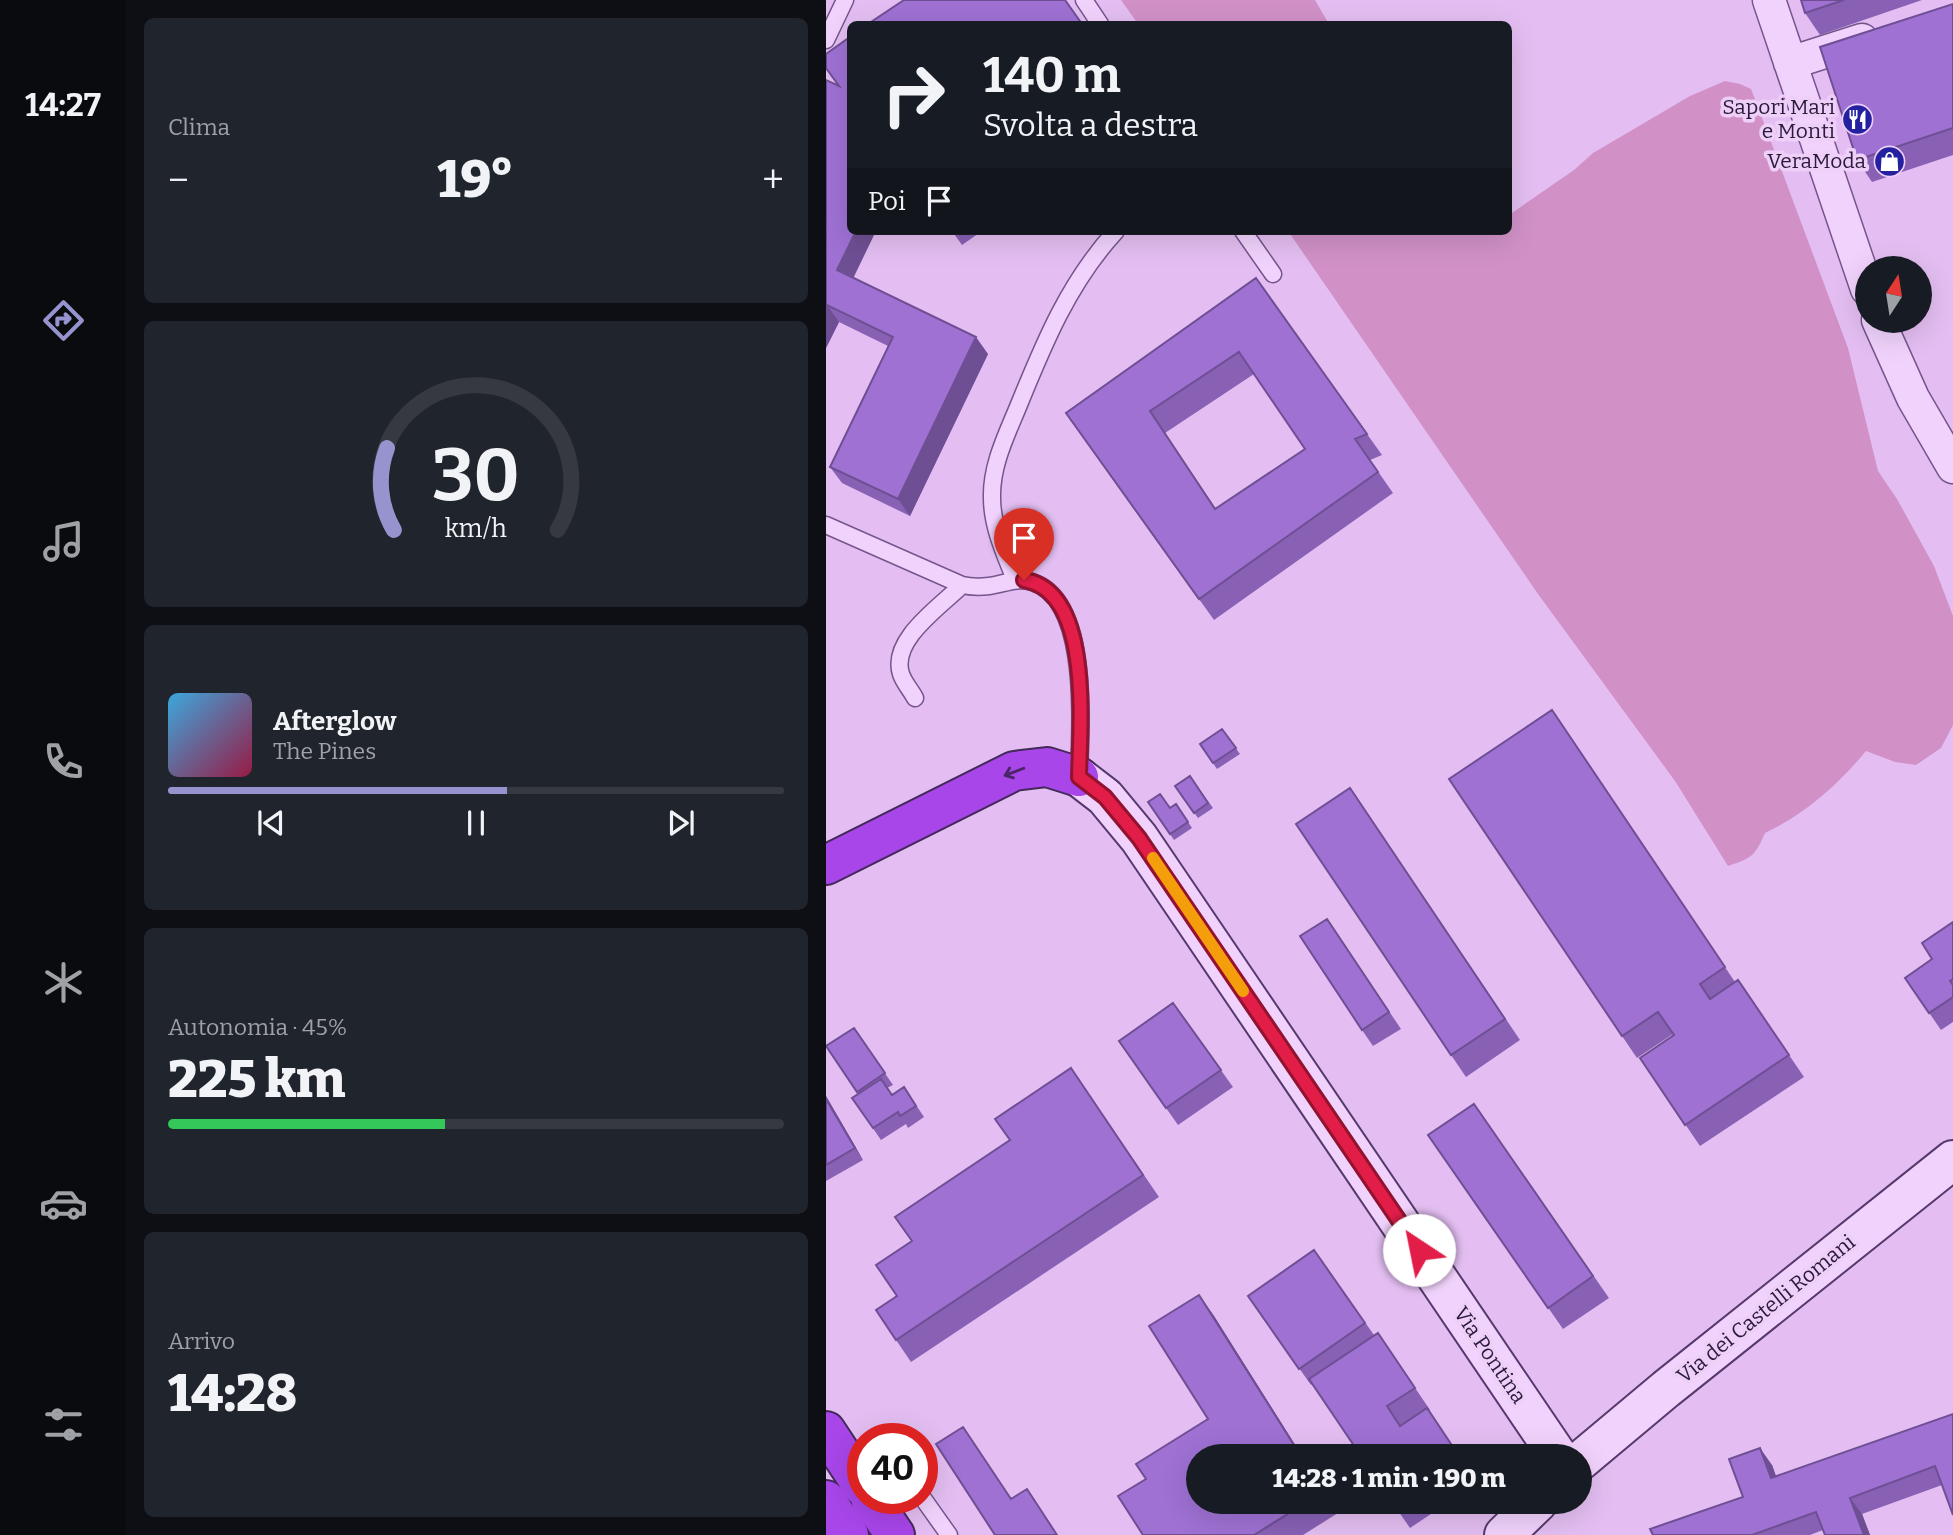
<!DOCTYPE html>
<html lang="it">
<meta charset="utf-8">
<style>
:root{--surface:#171b24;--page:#20242c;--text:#f1f3f6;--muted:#9ea1a6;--line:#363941;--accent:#9594cf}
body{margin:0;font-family:Bitter,serif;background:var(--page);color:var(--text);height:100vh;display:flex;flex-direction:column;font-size:26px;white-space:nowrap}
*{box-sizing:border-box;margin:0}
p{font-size:23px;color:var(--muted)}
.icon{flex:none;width:38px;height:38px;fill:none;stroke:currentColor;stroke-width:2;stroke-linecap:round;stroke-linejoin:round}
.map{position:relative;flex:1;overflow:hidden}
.details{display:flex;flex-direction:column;gap:18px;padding:18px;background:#0d0f14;width:700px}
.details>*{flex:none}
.top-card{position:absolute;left:21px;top:21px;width:665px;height:214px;border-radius:10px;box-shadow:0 7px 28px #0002;background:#171b24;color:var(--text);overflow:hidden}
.needle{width:46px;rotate:12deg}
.fabs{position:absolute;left:1029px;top:256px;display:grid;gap:14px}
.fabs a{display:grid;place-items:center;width:77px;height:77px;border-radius:50%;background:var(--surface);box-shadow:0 7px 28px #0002;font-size:35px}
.speed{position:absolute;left:21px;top:1423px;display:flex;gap:14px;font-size:35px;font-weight:700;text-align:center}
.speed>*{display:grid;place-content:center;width:91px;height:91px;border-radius:50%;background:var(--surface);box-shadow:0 7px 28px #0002;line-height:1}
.speed .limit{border:10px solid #d22;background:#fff;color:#111}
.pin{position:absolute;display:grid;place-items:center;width:60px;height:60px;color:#fff;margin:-72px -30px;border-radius:50% 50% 50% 0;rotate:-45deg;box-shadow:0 0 7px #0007}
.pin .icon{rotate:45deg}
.me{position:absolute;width:77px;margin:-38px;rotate:326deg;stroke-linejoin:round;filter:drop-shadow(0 0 5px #0008)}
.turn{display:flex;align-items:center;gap:24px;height:147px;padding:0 21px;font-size:32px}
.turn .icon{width:91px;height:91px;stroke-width:2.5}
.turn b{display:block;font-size:49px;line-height:60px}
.then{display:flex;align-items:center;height:66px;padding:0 21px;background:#0003;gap:14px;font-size:26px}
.big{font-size:52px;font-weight:800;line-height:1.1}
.details .card{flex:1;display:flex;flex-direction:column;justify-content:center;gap:10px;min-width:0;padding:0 24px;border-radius:10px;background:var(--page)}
.details .dial{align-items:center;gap:0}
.dial svg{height:182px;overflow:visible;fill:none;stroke:var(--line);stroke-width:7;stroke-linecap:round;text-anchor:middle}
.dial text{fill:var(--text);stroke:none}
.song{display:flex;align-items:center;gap:21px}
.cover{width:84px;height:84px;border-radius:10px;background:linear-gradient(135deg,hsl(200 70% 55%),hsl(340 70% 35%))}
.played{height:7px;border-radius:4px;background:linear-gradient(90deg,var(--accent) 55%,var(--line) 55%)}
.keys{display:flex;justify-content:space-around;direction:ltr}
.heat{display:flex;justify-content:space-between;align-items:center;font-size:38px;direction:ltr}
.charge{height:10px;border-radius:5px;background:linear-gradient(90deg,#34c759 45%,var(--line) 0)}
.trip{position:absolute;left:360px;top:1444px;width:406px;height:70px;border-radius:35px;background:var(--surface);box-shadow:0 7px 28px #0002;font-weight:800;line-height:70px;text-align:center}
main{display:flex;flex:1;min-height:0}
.tab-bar{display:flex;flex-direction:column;width:126px;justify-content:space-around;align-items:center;background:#090b0e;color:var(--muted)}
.tab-bar .icon{width:49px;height:49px}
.tab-bar .selected{color:var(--accent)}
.tab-bar b{font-size:32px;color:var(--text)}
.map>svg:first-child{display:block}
</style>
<main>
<nav class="tab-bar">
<b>14:27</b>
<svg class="icon selected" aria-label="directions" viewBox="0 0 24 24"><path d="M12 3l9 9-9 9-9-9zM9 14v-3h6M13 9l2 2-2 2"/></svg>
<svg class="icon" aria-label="music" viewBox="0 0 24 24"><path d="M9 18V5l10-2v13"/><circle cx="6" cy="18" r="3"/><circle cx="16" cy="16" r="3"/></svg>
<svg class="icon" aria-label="phone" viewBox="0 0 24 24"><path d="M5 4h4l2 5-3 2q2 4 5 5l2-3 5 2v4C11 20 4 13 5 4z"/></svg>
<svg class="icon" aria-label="climate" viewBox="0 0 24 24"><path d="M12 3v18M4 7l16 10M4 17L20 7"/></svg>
<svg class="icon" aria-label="car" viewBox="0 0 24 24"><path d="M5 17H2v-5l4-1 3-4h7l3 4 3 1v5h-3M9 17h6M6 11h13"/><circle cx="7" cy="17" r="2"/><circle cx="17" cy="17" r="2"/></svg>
<svg class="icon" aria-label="filters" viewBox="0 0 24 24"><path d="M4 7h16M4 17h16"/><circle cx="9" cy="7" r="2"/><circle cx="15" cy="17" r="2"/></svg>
</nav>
<section class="details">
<div class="card"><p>Clima</p>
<div class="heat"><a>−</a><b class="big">19°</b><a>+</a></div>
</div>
<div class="card dial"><svg viewBox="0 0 100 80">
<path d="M14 69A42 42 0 1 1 86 69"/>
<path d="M14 69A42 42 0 0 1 11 33" stroke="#9594cf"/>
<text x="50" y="56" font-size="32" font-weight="700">30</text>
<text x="50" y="72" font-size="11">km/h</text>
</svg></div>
<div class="card">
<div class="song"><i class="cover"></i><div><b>Afterglow</b><p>The Pines</p></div></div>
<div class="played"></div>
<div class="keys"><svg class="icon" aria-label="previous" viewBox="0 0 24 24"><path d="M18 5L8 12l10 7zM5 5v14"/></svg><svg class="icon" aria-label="pause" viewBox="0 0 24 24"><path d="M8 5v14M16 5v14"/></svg><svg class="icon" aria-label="next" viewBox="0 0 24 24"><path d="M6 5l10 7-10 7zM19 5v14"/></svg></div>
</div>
<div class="card"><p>Autonomia · 45%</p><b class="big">225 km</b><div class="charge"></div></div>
<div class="card"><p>Arrivo</p><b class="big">14:28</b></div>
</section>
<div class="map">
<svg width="1127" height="1535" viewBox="0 0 1127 1535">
<rect width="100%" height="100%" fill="#e4bef2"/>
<!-- green -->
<path fill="#d191c7" d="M295,0H489L503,24H312Z
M899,81L914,84L925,89L932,107L1022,348L1052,471L1071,499L1108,566L1127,616V725L1115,748L1090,765L1069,762L1040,751C1011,786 979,814 939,833C929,856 926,858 902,866L849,781L712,594L462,231H682L683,215L748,170L767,153L864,96Z"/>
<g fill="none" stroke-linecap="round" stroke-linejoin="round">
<defs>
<path id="lane" d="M258,0L274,24
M0,40L19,0
M417,231L447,274
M0,525L136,585C145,587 154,587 163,586C178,584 191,577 206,582C265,600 254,729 253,777
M189,580C179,554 166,527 166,498C165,466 180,436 192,407C218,343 243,282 290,231
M89,698C85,690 78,683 75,674C64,640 114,607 136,585
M96,1497L123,1535"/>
<path id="street" d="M943,0L1041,289
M964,63L1036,40
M1052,320L1087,398L1127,467"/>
<path id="secondary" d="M253,777L279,797L313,838L732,1456
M754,1461L840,1389L1127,1160
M678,1535L712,1502"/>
<path id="highway" d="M0,865L188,771L221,767L253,777
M0,1431L37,1487
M44,1498L69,1535
M0,1500L23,1535"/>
</defs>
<!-- lane casing -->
<use href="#lane" stroke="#74558c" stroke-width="19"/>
<!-- street casing -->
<use href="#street" stroke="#74558c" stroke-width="35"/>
<!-- secondary casing -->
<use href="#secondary" stroke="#55396d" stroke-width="42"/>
<!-- highway casing -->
<use href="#highway" stroke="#422a59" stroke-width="42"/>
<!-- lane -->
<use href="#lane" stroke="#f1d2fc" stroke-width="16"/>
<!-- street -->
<use href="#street" stroke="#f1d2fc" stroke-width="32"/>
<!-- secondary -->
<use href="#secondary" stroke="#f1d2fc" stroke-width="38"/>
<!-- highway -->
<use href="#highway" stroke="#a846ea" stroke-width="38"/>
</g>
<!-- wall -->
<path fill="#8861b5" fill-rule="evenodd" d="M975,0H1096L994,35L979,13Z
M1127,4V155L1046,182L1031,160Z
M24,37L27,278L162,354L84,516L16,483L4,467L62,346L13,322L0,348V80L13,86Z
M126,231H156L136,245Z
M430,278L556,455L544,460L567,493L388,620L240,413ZM428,374L479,449L390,509L339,433Z
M726,710L909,982L927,1002L978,1077L874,1146L814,1058L848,1035L847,1034L811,1058L796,1036Z
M396,729L414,754L391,769L374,744Z
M364,776L387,808L372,818L349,786Z
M524,788L694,1040L640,1077L625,1055Z
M322,802L344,808L350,804L366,828L348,840Z
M501,919L575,1029L547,1046L536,1030Z
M1127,922V1022L1115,1030L1079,978L1106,959Z
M347,1003L407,1087L352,1125L293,1041Z
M28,1028L67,1085L61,1088L66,1095L78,1087L98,1117L82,1128L80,1124L55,1140L26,1098L32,1094L0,1046Z
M245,1068L333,1197L85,1362L70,1340L86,1241L184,1140Z
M0,1096L37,1160L0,1181Z
M648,1104L783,1298L737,1329L602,1135Z
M488,1250L548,1335L552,1333L604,1410L602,1411L633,1456L486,1384L485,1385L422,1296Z
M373,1295L388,1316L476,1456H373V1502H505L512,1513L477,1535H317L320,1479L382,1419Z
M1127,1414L1116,1485L1036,1514L1044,1535H999L997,1530L984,1535H827L917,1497L946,1465L950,1477Z
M566,1502H623L584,1528Z"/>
<!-- shaded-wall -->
<path fill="#6f4f94" d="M30,231H50L23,287L11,270Z
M1,305L13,322L0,348V307Z
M150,337L162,354L84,516L72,499Z
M0,1096L37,1160L29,1148L0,1099Z
M373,1295L388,1316L476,1456H475Z
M934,1448L946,1465L957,1495L945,1478Z
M1024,1498L1036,1514L1044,1535H1038Z"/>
<!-- building -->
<path fill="#9e71d3" stroke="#6f4f94" stroke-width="2" fill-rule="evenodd" d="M78,0H239L256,24H42Z
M975,0H1018L979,13Z
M1127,4V128L1031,160L994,47Z
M24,37V231H30L11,270L150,337L72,499L4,467L67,337L1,305L0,307V80L13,86L0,68V54Z
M430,278L541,434L529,439L552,472L373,599L240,413ZM413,352L479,449L389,509L324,411Z
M726,710L899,967L874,984L884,999L912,980L963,1055L859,1125L814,1058L848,1035L832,1012L796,1036L623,779Z
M396,729L410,748L387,763L374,744Z
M364,776L382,803L368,813L349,786Z
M524,788L679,1019L625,1055L470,824Z
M334,794L344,808L350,804L362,822L344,834L322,802Z
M501,919L563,1012L536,1030L474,936Z
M1127,922V979L1124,981L1127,985V997L1103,1013L1079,978L1106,959L1096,943Z
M347,1003L395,1070L340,1108L293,1041Z
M28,1028L59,1073L31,1092L0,1046Z
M245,1068L317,1175L70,1340L50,1310L71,1296L50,1265L86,1241L69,1217L184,1140L169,1119Z
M55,1079L66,1095L78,1087L90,1106L74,1116L72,1112L47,1128L26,1098Z
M0,1099L29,1148L0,1165Z
M648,1104L767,1276L722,1308L602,1135Z
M488,1250L539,1323L473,1369L422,1296Z
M373,1295L475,1456H373V1502H481L428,1535H317L292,1496L320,1479L310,1464L382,1419L323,1326Z
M552,1333L589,1388L561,1406L574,1426L601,1408L633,1456H535L483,1379Z
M1127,1414V1515L1109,1466L1024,1498L1038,1535H999L990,1512L926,1535H827L824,1529L917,1497L903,1459L934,1448L945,1478Z
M137,1427L185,1499L201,1489L231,1535H169L110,1444Z
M566,1502H576L569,1506Z"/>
<!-- one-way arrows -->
<defs><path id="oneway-shaft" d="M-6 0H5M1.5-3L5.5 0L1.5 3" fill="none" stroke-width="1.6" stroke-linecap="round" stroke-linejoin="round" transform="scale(1.75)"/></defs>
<use stroke="#4a2666" href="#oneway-shaft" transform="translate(188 772) rotate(159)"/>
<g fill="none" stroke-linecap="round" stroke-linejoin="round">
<defs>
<path id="route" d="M198,580C267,591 254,726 253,777L279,797L313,838L593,1250"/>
</defs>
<!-- route casing -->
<use href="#route" stroke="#92132f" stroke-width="18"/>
<!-- route -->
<use href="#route" stroke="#e11d48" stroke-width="12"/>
<!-- slow -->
<path stroke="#f59e0b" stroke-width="12" d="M327,858L417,991"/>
</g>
<!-- icons -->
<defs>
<symbol id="restaurant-disc" viewBox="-11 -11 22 22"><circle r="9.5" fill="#2420a0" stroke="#eecff8"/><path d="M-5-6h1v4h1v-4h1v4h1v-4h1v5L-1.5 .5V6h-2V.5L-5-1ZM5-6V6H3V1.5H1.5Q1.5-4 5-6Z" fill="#fff"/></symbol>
<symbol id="shop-disc" viewBox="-11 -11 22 22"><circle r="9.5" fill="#2420a0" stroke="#eecff8"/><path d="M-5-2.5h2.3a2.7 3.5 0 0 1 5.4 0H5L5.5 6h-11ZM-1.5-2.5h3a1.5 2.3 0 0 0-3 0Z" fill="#fff"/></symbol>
</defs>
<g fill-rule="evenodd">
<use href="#restaurant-disc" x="1014" y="102" width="35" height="35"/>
<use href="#shop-disc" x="1046" y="144" width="35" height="35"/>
</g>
<g text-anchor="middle" stroke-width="7" stroke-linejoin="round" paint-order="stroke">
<!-- poi labels -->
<g font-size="21" fill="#2b1b3a" stroke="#eecff8" text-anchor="end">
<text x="1009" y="114">Sapori Mari<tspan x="1009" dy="24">e Monti</tspan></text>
<text x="1040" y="168">VeraModa</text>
</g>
<!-- street labels -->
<g font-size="21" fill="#2b1b3a" stroke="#eecff8">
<text transform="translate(940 1309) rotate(-39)" y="7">Via dei Castelli Romani</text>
<text transform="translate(664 1355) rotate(56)" y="7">Via Pontina</text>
</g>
</g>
</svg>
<div class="fabs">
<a><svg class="needle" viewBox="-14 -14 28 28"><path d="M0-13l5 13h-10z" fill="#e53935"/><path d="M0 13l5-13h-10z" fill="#9ea1a6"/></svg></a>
</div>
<div class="speed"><div class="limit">40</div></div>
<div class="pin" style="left:198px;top:580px;background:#d93025"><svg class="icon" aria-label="arrive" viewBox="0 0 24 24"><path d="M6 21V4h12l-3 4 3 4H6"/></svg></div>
<svg class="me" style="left:593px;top:1250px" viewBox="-20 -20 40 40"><circle r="19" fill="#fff"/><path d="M0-13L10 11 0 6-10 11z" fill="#e11d48"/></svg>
<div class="trip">14:28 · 1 min · 190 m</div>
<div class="top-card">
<div class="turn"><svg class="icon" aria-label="right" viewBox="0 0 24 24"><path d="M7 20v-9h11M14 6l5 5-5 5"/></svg><div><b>140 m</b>Svolta a destra</div></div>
<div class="then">Poi<svg class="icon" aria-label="arrive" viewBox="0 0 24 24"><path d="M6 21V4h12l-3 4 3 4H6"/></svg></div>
</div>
</div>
</main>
